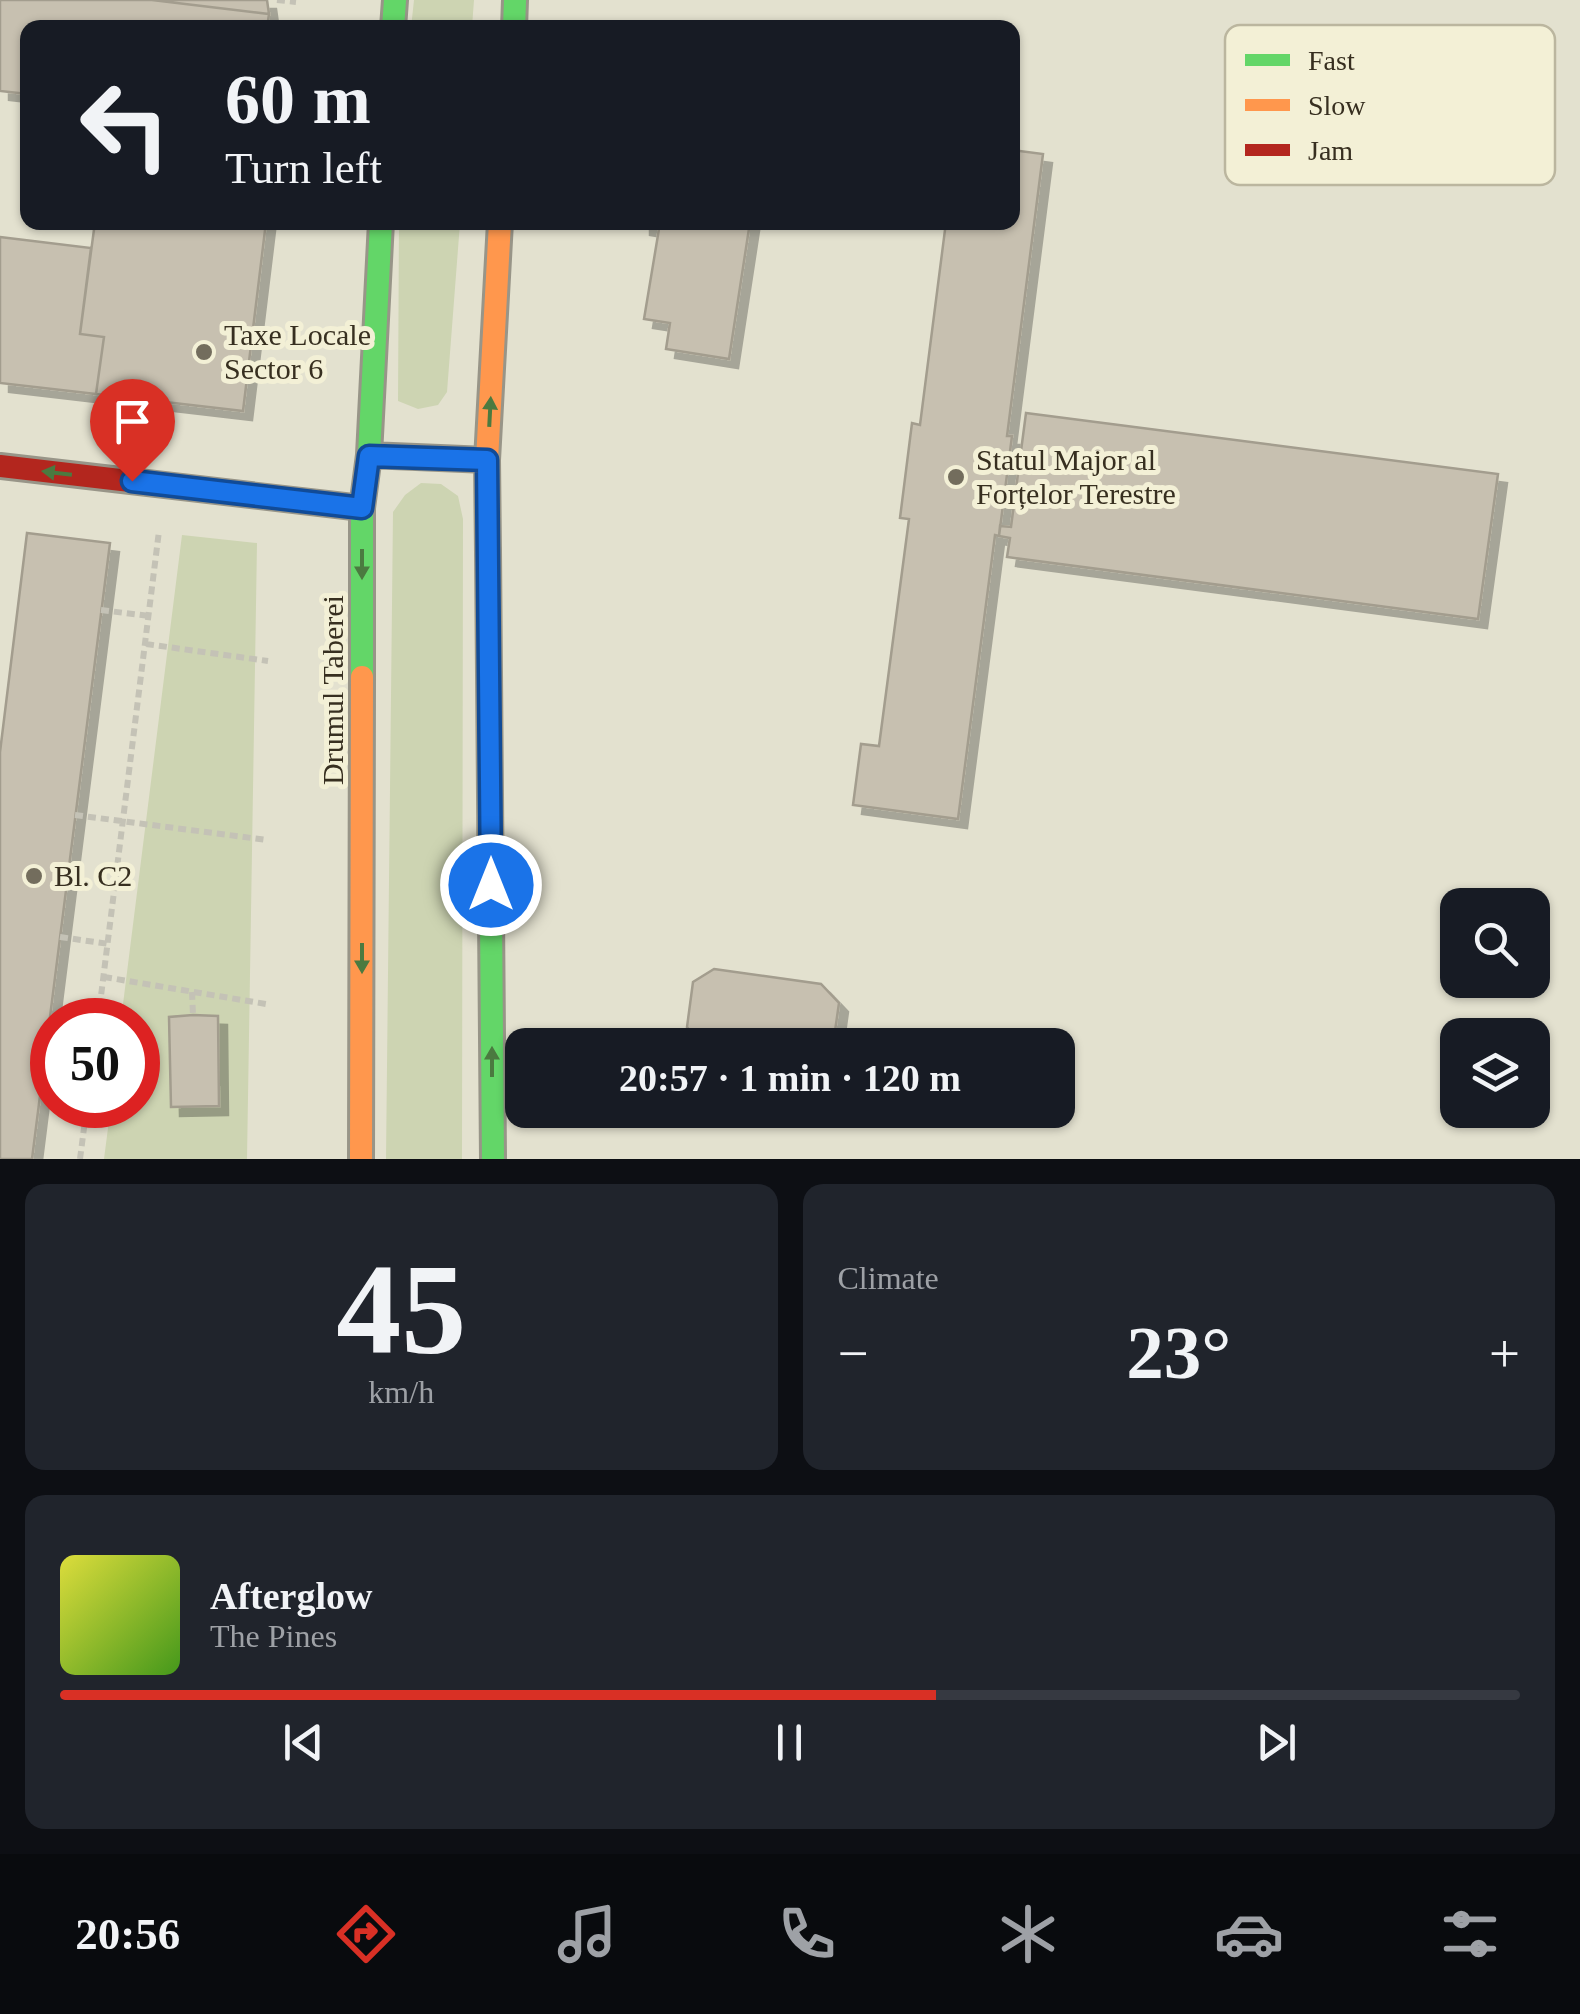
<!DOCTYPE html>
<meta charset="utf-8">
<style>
:root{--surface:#171b24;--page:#20242c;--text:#f1f3f6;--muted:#9ea1a6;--line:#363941;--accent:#d93025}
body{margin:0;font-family:"Times New Roman",serif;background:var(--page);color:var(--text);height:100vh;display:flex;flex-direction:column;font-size:38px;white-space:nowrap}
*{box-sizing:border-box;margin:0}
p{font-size:32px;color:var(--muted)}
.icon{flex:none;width:55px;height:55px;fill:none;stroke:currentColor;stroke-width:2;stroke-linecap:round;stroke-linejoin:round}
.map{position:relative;height:1159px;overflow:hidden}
.side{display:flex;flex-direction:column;gap:25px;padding:25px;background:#0d0f14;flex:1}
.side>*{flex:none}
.top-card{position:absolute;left:20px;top:20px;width:1000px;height:210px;border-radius:20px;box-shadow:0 2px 8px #0004;background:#171b24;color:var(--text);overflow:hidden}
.tools{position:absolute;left:1440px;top:888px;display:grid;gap:20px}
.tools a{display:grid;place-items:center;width:110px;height:110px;border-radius:20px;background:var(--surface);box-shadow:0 2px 8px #0004;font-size:50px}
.speed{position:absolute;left:30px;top:998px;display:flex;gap:20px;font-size:50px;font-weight:700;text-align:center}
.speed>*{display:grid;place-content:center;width:130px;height:130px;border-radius:50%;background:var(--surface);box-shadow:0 2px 8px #0004;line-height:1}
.speed .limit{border:15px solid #d22;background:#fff;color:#111}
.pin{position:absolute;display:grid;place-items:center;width:85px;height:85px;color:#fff;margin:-102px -42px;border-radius:50% 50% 50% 0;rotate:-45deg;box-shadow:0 0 10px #0007}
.pin .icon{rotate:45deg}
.me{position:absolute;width:110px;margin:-55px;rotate:0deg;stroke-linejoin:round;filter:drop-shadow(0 0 8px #0008)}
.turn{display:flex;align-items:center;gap:35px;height:210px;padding:0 40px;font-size:45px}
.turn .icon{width:130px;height:130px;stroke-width:2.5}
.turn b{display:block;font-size:70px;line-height:85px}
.big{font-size:75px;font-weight:700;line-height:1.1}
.side .widget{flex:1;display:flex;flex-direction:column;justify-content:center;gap:15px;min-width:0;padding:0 35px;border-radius:20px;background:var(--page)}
.side .dial{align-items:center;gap:0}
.dial b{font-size:130px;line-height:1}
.song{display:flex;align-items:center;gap:30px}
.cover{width:120px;height:120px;border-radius:15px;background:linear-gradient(135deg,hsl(60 70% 55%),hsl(100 70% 35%))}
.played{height:10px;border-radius:5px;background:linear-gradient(90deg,var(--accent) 60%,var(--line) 60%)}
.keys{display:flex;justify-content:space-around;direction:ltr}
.heat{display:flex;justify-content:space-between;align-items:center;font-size:55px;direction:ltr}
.side .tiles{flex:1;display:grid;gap:25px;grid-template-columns:1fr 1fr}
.widget:last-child{grid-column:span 2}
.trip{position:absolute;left:505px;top:1028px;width:570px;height:100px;border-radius:20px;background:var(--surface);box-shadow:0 2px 8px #0004;font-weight:700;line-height:100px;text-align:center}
.menu{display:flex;height:160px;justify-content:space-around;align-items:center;background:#090b0e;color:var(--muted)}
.menu .icon{width:70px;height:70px}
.menu .active{color:var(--accent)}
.menu b{font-size:45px;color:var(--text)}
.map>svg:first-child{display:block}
</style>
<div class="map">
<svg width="1580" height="1159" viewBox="0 0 1580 1159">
<defs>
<filter id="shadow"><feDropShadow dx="9" dy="9" stdDeviation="0" flood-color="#0004"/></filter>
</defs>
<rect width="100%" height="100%" fill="#e3e1cf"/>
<!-- green -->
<path fill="#cdd4b2" d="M414,0H474L472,27L411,28Z
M399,223H460L447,392L438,405L418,409L398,401Z
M421,483L441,484L458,496L463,519L462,1159H386L393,512L405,495Z
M182,535L257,543L247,1159H104L111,1105H138V1020H121Z"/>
<!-- building -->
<path fill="#c7c0b0" stroke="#a39d8e" stroke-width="2.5" filter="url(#shadow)" d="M0,0H152L269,14L267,28H28V94L0,91Z
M152,0H267L269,14Z
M1012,150L1043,154L1007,436H1012L999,536L995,535L958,819L853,805L861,744L879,746L909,519L900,518L912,423L920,425L946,222H1012Z
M266,222L243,411L96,394L104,337L80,334L95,222Z
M641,222H750L729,359L666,349L670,323L644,319L659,229L641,226Z
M0,237L91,248L80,334L104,337L96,394L0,383Z
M1026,413L1498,474L1478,619L1007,557L1010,538L999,536L1000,526L1011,527Z
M27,533L110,543L32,1159H0V752Z
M714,969L821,984L839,1003L833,1045H702L687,1027L693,982Z
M193,1015L218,1016L219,1106L171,1107L169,1017Z"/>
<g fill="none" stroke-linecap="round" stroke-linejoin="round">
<defs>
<path id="fast" d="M393,28L395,0
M514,28L515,0
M369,455L487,460
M488,552L493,1159
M362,677V508L369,455L381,222"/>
<path id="slow" d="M488,552L487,460L500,222
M361,1159L362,677"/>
<path id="jam" d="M0,466L362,508"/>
</defs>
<!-- fast casing -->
<use href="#fast" stroke="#989588" stroke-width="28"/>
<!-- slow casing -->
<use href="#slow" stroke="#989588" stroke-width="28"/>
<!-- jam casing -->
<use href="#jam" stroke="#989588" stroke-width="28"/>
<!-- path -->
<path stroke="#c4c2b6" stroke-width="6" stroke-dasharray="8 5" stroke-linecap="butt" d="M277,0L296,2
M101,610L149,616
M146,644L268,661
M75,815L267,840
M60,937L109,944
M104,977L266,1004
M192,992L193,1015
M98,1020L159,531
M80,1159L87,1105"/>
<!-- fast -->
<use href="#fast" stroke="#63d668" stroke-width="22"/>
<!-- slow -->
<use href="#slow" stroke="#ff974d" stroke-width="22"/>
<!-- jam -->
<use href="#jam" stroke="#b3261e" stroke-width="22"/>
</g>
<!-- one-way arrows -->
<defs><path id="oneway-solid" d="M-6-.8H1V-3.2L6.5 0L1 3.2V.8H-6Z" transform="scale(2.5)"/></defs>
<g fill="#4b7a40">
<use href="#oneway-solid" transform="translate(490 412) rotate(-87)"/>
<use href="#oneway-solid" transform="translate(57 473) rotate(-173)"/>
<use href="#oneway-solid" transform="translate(362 564) rotate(90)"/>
<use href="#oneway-solid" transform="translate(362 958) rotate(90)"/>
<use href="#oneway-solid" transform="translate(492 1062) rotate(-90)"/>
</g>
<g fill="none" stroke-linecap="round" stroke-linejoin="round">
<defs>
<path id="route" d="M132,481L362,508L369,456L487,460L491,885"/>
</defs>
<!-- route casing -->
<use href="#route" stroke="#114b97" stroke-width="25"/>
<!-- route -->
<use href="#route" stroke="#1a73e8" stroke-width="18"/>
</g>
<!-- markers -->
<g fill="#736d5d" stroke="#f3f0d6" stroke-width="4">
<circle cx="204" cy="352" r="10"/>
<circle cx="956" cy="477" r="10"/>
<circle cx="34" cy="876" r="10"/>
</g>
<g text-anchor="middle" stroke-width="10" stroke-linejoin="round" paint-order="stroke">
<!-- poi labels -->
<g font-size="30" fill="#372f20" stroke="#f3f0d6" text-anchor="start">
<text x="224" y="345">Taxe Locale<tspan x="224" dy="34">Sector 6</tspan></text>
<text x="976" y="470">Statul Major al<tspan x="976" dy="34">Forțelor Terestre</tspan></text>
<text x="54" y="886">Bl. C2</text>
</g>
<!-- street labels -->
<g font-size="30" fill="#372f20" stroke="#f3f0d6">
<text transform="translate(333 690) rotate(-90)" y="10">Drumul Taberei</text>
</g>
</g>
<!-- legend -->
<rect x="1225" y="25" width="330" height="160" rx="15" fill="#f3f0d6" stroke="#bbb69f" stroke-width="2.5"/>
<rect x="1245" y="54" width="45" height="12" fill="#63d668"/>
<rect x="1245" y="99" width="45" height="12" fill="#ff974d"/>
<rect x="1245" y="144" width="45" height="12" fill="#b3261e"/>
<g font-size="28" fill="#372f20">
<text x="1308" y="70">Fast</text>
<text x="1308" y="115">Slow</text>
<text x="1308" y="160">Jam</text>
</g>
</svg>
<div class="tools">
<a><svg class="icon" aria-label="search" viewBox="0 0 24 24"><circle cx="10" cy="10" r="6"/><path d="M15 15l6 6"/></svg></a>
<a><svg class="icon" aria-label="layers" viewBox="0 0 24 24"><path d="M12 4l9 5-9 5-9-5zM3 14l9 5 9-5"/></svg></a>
</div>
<div class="speed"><div class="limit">50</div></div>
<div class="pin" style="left:132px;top:481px;background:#d93025"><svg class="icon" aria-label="arrive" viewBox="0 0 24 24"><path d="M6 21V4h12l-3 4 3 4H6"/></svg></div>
<svg class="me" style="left:491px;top:885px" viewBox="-20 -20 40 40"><circle r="17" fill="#1a73e8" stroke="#fff" stroke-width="3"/><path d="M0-11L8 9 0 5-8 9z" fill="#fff"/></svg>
<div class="trip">20:57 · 1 min · 120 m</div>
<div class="top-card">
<div class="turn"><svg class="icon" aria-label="left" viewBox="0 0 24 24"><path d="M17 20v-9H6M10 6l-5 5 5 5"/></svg><div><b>60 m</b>Turn left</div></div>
</div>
</div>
<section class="side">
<div class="tiles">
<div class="widget dial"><b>45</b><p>km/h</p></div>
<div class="widget"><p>Climate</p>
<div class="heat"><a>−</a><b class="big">23°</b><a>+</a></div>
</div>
<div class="widget">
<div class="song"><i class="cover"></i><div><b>Afterglow</b><p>The Pines</p></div></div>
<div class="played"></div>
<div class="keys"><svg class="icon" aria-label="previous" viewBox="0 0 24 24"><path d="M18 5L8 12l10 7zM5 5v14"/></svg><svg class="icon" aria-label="pause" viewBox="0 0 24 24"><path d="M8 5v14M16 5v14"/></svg><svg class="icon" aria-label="next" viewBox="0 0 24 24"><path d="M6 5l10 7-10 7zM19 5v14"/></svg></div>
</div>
</div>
</section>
<nav class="menu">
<b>20:56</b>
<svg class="icon active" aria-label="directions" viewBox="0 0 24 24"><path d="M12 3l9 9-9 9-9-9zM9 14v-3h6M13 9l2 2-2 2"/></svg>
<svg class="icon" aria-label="music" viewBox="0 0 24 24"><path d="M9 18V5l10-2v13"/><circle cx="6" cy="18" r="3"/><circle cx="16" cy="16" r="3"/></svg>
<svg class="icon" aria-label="phone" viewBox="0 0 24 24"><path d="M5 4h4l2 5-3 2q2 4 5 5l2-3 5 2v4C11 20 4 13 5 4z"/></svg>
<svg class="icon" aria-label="climate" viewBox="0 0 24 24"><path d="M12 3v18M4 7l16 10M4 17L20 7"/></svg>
<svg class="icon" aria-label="car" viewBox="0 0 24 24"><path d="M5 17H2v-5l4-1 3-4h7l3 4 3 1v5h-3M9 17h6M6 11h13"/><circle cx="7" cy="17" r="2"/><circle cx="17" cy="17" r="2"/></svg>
<svg class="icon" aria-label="filters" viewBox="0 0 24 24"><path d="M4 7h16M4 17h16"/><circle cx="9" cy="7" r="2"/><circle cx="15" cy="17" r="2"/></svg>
</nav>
